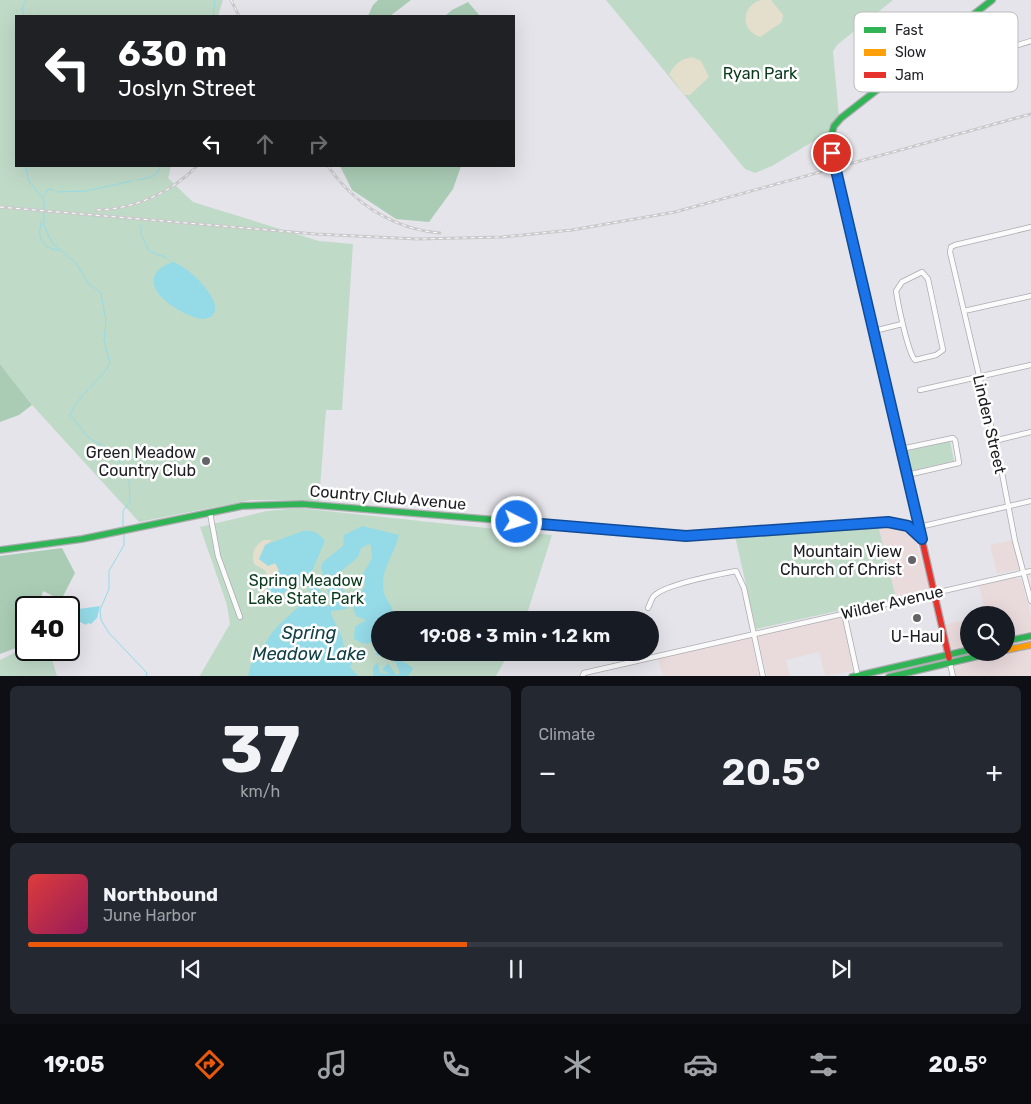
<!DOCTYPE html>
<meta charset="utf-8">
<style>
:root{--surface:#171b24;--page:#242831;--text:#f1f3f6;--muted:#9ea1a6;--line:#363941;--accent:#ea580c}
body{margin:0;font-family:Rubik,sans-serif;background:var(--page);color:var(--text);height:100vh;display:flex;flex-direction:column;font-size:19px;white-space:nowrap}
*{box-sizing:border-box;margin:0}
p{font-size:16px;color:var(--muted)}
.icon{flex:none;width:28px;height:28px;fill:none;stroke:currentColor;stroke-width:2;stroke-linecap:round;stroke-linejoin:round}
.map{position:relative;height:676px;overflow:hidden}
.side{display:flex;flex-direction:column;gap:10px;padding:10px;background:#0d0f14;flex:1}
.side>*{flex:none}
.hud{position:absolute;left:15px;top:15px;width:500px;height:152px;border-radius:0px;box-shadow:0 5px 20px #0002;background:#202124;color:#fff;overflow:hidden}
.buttons{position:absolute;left:960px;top:606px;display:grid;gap:10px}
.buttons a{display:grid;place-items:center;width:55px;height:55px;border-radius:50%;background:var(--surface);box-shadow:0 5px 20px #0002;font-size:25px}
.speed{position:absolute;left:15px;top:596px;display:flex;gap:10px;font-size:25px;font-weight:700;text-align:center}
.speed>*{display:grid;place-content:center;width:65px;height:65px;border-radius:50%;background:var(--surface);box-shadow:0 5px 20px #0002;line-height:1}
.speed .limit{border:2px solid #111;border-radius:8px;background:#fff;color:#111}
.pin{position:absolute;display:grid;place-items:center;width:42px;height:42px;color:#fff;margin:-21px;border:2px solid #fff;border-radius:50%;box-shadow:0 1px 5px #0007}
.me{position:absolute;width:55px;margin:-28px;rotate:95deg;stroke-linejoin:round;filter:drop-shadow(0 0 4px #0008)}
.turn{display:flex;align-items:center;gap:18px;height:105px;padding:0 20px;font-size:22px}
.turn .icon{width:65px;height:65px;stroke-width:2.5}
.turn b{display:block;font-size:35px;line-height:42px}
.lanes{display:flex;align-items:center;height:48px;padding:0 20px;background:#0003;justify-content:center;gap:25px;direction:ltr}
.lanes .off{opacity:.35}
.big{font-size:38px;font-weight:600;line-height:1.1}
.side .widget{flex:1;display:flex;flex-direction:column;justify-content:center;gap:8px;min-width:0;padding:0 18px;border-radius:8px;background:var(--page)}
.side .dial{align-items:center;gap:0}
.dial b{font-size:65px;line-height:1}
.song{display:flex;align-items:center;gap:15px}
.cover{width:60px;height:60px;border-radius:8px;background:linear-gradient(135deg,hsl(0 70% 55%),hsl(330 70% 35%))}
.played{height:5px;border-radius:2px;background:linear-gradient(90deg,var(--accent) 45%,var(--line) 45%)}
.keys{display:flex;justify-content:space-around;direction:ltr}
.heat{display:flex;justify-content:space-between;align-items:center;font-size:28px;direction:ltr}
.side .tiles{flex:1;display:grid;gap:10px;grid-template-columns:1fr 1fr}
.widget:last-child{grid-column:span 2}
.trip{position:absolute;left:371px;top:611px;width:288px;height:50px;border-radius:25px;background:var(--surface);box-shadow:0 5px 20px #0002;font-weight:600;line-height:50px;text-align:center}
.tab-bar{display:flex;height:80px;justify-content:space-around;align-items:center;background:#090b0e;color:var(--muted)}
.tab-bar .icon{width:35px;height:35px}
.tab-bar .active{color:var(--accent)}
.tab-bar b{font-size:22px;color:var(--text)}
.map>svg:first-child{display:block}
</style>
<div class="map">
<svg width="1031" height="677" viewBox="0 0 1031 677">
<rect width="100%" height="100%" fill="#e5e4ea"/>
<!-- commercial -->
<path fill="#e9dadc" d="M878,525L898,528L912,536L916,542L929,586L927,592L896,598Z
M1013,540L1019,569L997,574L990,545Z
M1012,577L1021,579L1031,617V631L1006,637V615H986L979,586Z
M839,616L842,618L853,671L825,676L819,652L786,660L790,676H767L757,635Z
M969,619V646L951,649L943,625Z
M751,638L759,676H663L658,659Z
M1031,649V676H956L954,668L957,666Z"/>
<!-- green -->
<path fill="#c0dac8" d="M0,0H223L218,16H16V166H171L168,178L193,202L319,241L353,244L342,410H326L319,501L251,500L139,522L32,405L0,364Z
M606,0H893L837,45L833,51L839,117L829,132L772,166L755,173L745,169Z
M950,441L954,461L912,471L909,469L905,453L907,451Z
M298,508L552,535L525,620H380V652L509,653L496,676L199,677L230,624L227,605L200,527L267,511Z
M878,525L896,598L756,629L735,536Z
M26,647V650H49L57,676H0V660Z"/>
<!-- forest -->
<path fill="#aaccb5" d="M378,0H411L390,16H368L373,5Z
M468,2L480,16H445L452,10Z
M340,166H461L453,189L429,222L396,219L352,190Z
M0,364L32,405L19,415L0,422Z
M62,548L75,573L61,600L43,591L39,607L26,608V644L0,654V556Z"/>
<!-- sand -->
<path fill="#e4decc" d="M761,0H771L783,15L782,22L760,37C740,30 741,6 761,0Z
M692,57L701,61L709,77L690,95H684L669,74C675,64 681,59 692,57Z
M264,540H272L268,543L272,565L275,563L279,570L266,584L268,596L270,598L266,599L260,593L259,587L266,576V571L254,564C251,553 254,546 264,540Z"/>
<!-- water -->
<path fill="#95dae7" d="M173,262C186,265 227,302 212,316C210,318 205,319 202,319C175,314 126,279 173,262Z
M362,526L399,535C395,552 383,567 383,584C382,601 396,603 392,620H380V642L364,644L354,639L355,627L366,620L356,616L353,608L365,585L363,574L372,558L371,546L369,544L361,548L358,557L334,577L337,585L351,597V603L347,609L331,611V614L342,637L345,652L352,663L350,667L358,676H248L251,664L262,656C264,630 296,613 311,594L309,587C293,580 287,593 274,598L268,596L266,584L279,570L275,563L268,566L259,559L265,545L303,531C313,530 319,533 325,541L312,571L327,607L331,603L321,567L323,562L343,546L344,535Z
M100,606L97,618L91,624L88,623L86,625L74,619L72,610Z
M380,647V652L390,653C396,661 407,661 413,669L408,676H373V667L378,662L380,673L390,674L382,670L388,663L396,675L400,674L396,662L375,654Z"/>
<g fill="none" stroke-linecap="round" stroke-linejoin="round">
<!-- stream -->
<path stroke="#95dae7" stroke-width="1" d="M24,16L22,9L26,0
M213,16L215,0
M29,166L26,169L29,181L44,200V225L52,243L76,263L88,283L101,293L106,321L104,341L110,363C101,383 77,394 70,415L89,438L103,446L118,459L129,481L130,501L123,511V526
M137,180C147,178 158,178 160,166
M57,192L86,191L132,181
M43,197L48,189L53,190
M42,220C36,237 42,249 59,250
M141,226V234L149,251L167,258
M169,260L171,262
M124,534V545L109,571V589L100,610L101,620L109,633L147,673L146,677"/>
<defs>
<path id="street" d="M964,22L988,54
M975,64L988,54L1031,41
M1031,227L955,245L951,247L950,252L1002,473L1015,541L1031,601
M922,272L928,279L943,350L936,355L915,360C908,353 898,304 896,291L902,282Z
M964,311L1031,296
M874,331L902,324
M920,390L1031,365
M994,441L1031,432
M901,449L953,438L955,440L959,463L907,475
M210,513L218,556L240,617
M919,527L1031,501
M648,608C650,604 651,600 653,597C662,585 720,574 736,571L744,588L763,677
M844,613L858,677
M950,663L953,677
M582,677L584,673L1031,571"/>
<path id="fast" d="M868,305L830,140L834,126L841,118L992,0
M828,526L888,522L907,526L922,539
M0,550L82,539L242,506L302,504L632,531
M1006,641L1031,636
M852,677L969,650
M889,677L996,652"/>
<path id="slow" d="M868,305L910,487
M632,531L686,536L828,526
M1006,650L1031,645"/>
<path id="jam" d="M910,487L949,658"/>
</defs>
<!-- street casing -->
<use href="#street" stroke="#acabb0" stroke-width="6"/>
<!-- fast casing -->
<use href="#fast" stroke="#acabb0" stroke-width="8"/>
<!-- slow casing -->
<use href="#slow" stroke="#acabb0" stroke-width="8"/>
<!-- jam casing -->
<use href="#jam" stroke="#acabb0" stroke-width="8"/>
<!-- street -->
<use href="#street" stroke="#fbfbfc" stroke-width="4.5"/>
<!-- fast -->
<use href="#fast" stroke="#30b455" stroke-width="5.5"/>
<!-- slow -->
<use href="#slow" stroke="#ff9f0a" stroke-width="5.5"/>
<!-- jam -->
<use href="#jam" stroke="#e5322d" stroke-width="5.5"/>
<defs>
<path id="rail" d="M231,0L239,16
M328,166C354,204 394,229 440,233
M0,207L315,234L417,239L502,237L572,230L675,212L1031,114
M97,210C134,209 171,193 197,166"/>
</defs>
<!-- rail casing -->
<use href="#rail" stroke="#cac9cb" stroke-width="3"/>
<!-- rail -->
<use href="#rail" stroke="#fff" stroke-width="1" stroke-dasharray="4" stroke-linecap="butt"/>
</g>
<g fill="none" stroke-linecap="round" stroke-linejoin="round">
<defs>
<path id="route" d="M517,522L686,536L888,522L908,526L922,539L832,153"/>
</defs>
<!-- route casing -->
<use href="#route" stroke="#114b97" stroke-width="12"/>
<!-- route -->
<use href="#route" stroke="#1a73e8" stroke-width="9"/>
</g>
<!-- markers -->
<g fill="#646368" stroke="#fff" stroke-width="2">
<circle cx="206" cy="461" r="5"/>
<circle cx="912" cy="560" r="5"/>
<circle cx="917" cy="618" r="5"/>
</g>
<g text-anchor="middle" stroke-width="5" stroke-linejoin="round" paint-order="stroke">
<!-- park labels -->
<g font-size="16" fill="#093a1b" stroke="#fff">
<text x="760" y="79">Ryan Park</text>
<text x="306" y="586">Spring Meadow<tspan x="306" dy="18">Lake State Park</tspan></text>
</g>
<!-- street labels -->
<g font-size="16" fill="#1e1d22" stroke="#fff">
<text transform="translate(990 424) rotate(77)" y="6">Linden Street</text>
<text transform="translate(388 497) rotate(5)" y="6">Country Club Avenue</text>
<text transform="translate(892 602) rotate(-13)" y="6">Wilder Avenue</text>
</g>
<!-- poi labels -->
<g font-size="16" fill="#1e1d22" stroke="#fff" text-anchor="end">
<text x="196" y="458">Green Meadow<tspan x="196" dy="18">Country Club</tspan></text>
<text x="902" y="557">Mountain View<tspan x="902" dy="18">Church of Christ</tspan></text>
<text x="917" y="642" text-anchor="middle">U-Haul</text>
</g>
<!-- water labels -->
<g font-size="18" font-style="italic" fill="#124048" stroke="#fff">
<text x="309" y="639">Spring<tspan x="309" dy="21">Meadow Lake</tspan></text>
</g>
</g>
<!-- legend -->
<rect x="854" y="12" width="164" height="80" rx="8" fill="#fff" stroke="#bcbbbd" stroke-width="1"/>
<rect x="864" y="27" width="22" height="6" fill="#30b455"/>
<rect x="864" y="49" width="22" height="7" fill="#ff9f0a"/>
<rect x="864" y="72" width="22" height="6" fill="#e5322d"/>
<g font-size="14" fill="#1e1d22">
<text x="895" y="35">Fast</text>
<text x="895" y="57">Slow</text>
<text x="895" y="80">Jam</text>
</g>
</svg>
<div class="buttons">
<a><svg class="icon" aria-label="search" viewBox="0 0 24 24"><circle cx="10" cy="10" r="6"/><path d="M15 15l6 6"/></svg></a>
</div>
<div class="speed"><div class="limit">40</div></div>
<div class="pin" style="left:832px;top:153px;background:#d93025"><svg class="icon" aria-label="arrive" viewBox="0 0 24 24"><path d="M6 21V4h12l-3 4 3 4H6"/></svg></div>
<svg class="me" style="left:517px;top:522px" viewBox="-20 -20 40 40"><circle r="17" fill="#1a73e8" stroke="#fff" stroke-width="3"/><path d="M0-11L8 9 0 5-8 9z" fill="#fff"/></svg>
<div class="trip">19:08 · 3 min · 1.2 km</div>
<div class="hud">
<div class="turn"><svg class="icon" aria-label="left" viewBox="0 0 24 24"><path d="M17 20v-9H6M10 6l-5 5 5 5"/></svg><div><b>630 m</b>Joslyn Street</div></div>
<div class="lanes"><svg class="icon" aria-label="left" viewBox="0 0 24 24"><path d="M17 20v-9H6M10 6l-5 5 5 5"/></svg><svg class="icon off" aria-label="ahead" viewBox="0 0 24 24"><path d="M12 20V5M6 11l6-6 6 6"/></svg><svg class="icon off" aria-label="right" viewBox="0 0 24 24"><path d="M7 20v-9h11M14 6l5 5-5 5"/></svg></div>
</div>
</div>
<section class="side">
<div class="tiles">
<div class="widget dial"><b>37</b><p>km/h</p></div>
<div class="widget"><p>Climate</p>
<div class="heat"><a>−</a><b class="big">20.5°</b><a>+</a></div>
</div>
<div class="widget">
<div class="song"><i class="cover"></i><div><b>Northbound</b><p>June Harbor</p></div></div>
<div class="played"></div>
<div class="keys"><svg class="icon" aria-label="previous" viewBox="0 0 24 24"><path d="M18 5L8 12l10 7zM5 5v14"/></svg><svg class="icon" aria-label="pause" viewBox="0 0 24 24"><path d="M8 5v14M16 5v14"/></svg><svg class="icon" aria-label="next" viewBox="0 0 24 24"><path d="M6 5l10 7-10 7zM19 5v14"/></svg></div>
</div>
</div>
</section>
<nav class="tab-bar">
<b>19:05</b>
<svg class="icon active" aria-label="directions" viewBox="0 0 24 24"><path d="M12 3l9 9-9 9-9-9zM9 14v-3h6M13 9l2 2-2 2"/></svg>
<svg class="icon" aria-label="music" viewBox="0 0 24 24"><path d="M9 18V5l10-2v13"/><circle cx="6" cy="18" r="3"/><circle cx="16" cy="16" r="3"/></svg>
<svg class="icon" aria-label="phone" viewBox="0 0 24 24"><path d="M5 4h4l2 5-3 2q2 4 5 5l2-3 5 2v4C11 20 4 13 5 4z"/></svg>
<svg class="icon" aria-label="climate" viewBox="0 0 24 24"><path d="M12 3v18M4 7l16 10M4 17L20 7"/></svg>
<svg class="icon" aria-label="car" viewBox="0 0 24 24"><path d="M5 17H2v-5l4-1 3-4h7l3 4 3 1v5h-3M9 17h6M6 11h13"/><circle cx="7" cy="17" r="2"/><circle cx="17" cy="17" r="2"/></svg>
<svg class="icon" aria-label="filters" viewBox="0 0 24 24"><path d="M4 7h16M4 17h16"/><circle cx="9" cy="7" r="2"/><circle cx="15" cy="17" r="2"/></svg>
<b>20.5°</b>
</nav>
